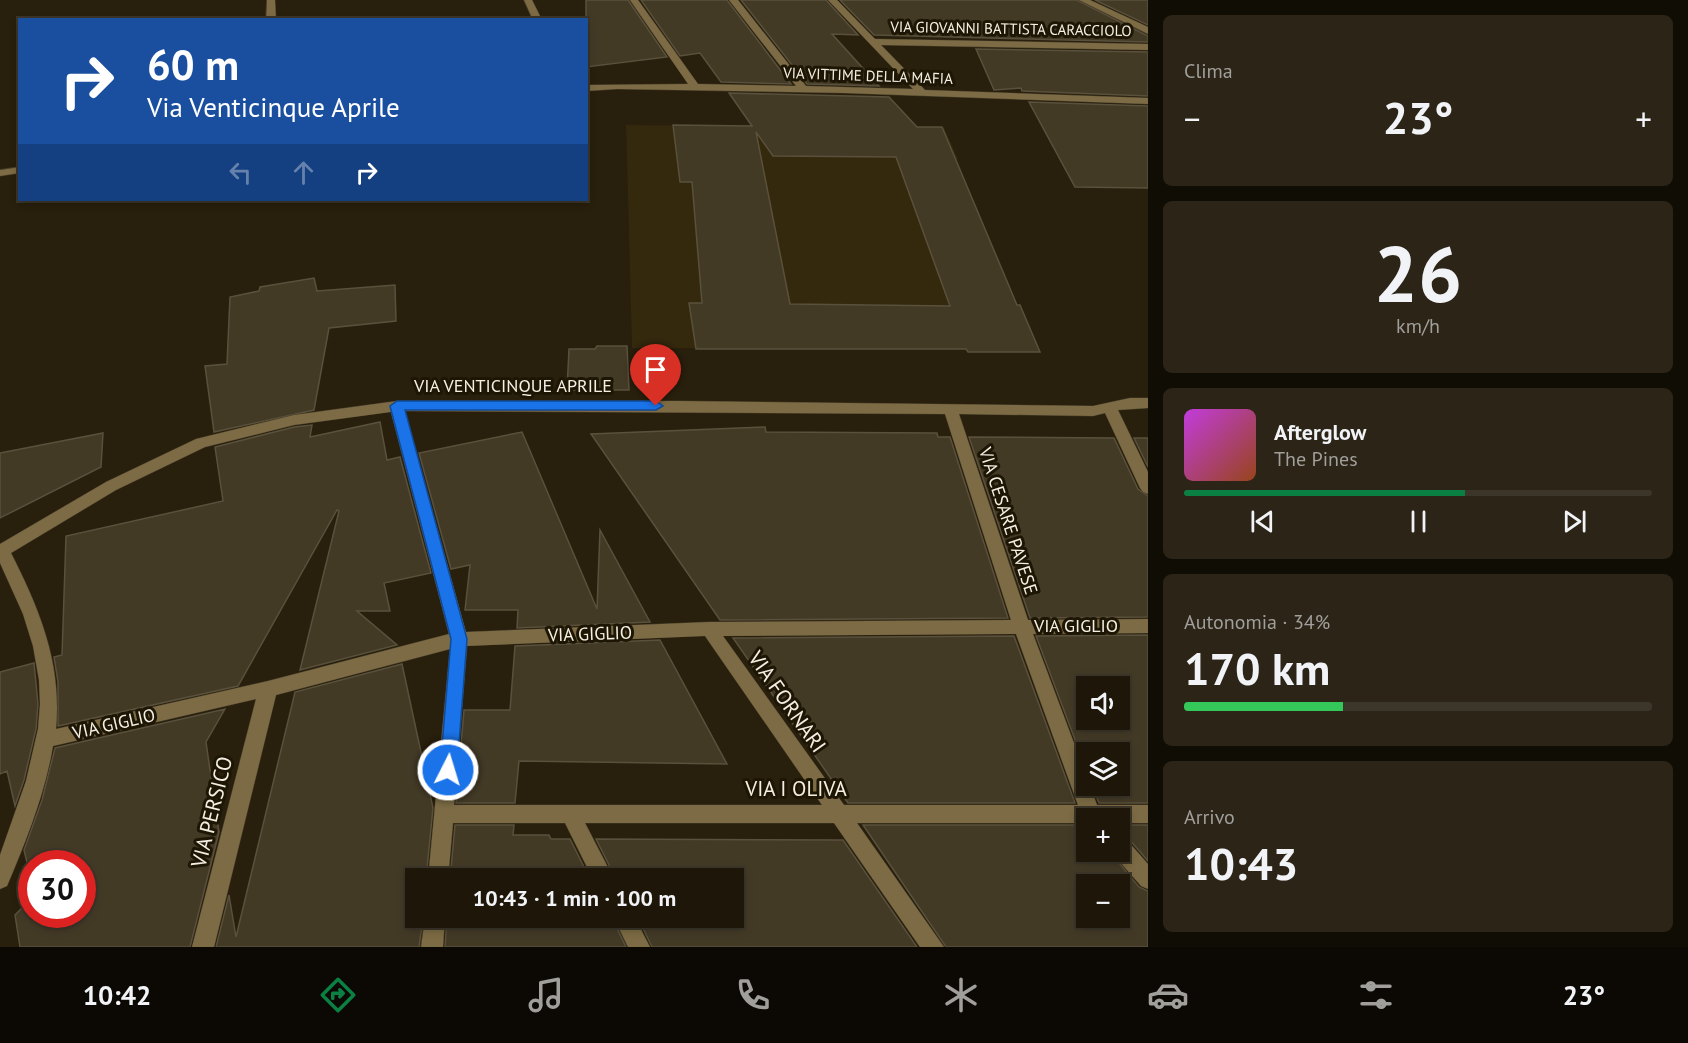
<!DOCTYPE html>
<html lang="it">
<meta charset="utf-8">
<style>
:root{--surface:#1e1709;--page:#2b2417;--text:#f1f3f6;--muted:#a19f9c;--line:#3c362a;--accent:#0b8043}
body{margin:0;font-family:"PT Sans",sans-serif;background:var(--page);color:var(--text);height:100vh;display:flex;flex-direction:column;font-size:22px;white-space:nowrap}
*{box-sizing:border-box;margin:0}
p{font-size:20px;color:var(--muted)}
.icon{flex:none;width:33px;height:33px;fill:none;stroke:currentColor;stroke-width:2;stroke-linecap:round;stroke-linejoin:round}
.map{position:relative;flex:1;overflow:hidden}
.drawer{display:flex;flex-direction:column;gap:15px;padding:15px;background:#100d05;width:540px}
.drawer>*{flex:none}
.banner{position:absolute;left:18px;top:18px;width:570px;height:183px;border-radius:0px;box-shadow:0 3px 9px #0003,0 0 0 2px var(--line);background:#1a4fa0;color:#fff;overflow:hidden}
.tools{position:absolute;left:1076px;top:676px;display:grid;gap:12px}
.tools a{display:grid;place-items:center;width:54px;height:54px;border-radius:0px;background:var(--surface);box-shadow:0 3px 9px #0003,0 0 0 2px var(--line);font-size:30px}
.speed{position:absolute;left:18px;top:850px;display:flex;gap:12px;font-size:30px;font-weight:700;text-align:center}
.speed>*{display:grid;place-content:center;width:78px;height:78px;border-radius:50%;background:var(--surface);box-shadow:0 3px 9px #0003,0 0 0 2px var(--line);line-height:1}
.speed .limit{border:9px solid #d22;background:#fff;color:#111}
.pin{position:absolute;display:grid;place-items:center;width:51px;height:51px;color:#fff;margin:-62px -26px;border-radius:50% 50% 50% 0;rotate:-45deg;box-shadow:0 0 6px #0007}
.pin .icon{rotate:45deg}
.me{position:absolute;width:66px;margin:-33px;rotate:5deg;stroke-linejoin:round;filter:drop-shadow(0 0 4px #0008)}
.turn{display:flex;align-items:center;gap:21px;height:126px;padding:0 30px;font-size:27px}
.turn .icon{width:78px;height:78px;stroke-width:2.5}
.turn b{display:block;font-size:42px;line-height:51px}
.lanes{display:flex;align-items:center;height:57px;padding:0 30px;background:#0003;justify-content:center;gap:30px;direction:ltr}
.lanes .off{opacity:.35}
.big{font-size:45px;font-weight:800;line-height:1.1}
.drawer .tile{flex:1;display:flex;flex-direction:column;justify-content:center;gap:9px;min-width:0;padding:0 21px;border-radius:9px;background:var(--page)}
.drawer .dial{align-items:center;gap:0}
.dial b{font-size:78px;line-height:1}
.song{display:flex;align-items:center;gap:18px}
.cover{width:72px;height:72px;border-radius:9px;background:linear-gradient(135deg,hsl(290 70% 55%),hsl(20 70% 35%))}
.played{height:6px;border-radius:3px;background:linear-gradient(90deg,var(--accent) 60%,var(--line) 60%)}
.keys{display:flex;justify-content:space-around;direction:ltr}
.heat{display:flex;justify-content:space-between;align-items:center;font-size:33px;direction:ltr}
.charge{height:9px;border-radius:4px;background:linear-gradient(90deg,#34c759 34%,var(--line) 0)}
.trip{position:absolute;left:405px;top:868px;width:339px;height:60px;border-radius:0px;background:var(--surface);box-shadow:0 3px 9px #0003,0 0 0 2px var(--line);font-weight:800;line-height:60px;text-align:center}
.dock{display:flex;height:96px;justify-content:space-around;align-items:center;background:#0c0904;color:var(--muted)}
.dock .icon{width:42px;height:42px}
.dock .on{color:var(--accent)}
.dock b{font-size:27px;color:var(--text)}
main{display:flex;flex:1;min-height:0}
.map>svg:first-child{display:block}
</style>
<main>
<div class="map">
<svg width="1148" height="947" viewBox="0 0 1148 947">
<rect width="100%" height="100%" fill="#281f0c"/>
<!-- built -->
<path fill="#34280d" d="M626,125L944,127L958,159H955L1017,304L1020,305L1040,352H968L966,349L632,348Z"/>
<!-- building -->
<path fill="#433a26" stroke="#5a513c" stroke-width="1.5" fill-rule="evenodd" d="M586,0H628L667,57L586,67Z
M641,0H727L791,84L721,82L700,53L680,56Z
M741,0H826L858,35L832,34L879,86L807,84Z
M840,0H1077L1148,36V42L874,35Z
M1095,0H1148V25Z
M976,49L1148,52V96L1022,91L1021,88L994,90Z
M729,93L889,97L917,127H942L1017,305H1020L1040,352H968L966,349H696L689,303H702L692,182H680L673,125L752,126ZM756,132L773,156L896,157L950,306L790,304Z
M1029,102L1148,106V188L1075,187Z
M314,278L317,291L395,285L396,321L329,328L314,410L214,432L205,366L227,364L230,297L259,291L260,287Z
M597,346H627L629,390H567L569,349H595Z
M380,422L387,460L400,457L431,573L384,583L390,611H357L397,645L300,670L339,511L337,510L238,686L58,726V682L54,657L62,655L66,536L223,501L215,447L294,427L312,425L310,437Z
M765,427L766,432L937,433L938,437H950L1008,618L720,620L591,434Z
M522,432L597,609L600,530L650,622L517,628L518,610H465L470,565L451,569L419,453Z
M103,433L101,467L0,518V453Z
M969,437L1114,438L1138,489L1148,496V617L1030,618Z
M1134,438H1148V467Z
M1148,635V803H1099L1092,786H1119V753H1086V769L1036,636ZM1086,687H1119V720H1086Z
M1014,636L1075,803H848L733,638Z
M660,640L727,764L519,761L515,803H456L464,710H510L515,646Z
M34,663L38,704L36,729L24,780L15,806L7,771L0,774V672Z
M402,664L433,808L426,879H416V918H423L419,947H216L229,895L236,937L295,692Z
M225,709L206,742L219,832L190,947H20L15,915L32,898V915H82V864H32V883L24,850L42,800L55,748Z
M455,825H514L513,835H549L551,839H570L590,879H450Z
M863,825H1086V852H1110L1139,887L1148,891V947H946ZM1086,885H1119V918H1086Z
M1119,825H1148V861L1128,838L1119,835Z
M596,839L843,840L917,947H652L638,918H734V879H616Z
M447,918H612L626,947H445Z"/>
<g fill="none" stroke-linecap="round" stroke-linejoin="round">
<defs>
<path id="minor" d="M267,0H275L276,20H266Z
M524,0H532L542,20H533Z
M630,0H638L698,84L796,86L729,0H738L806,86L913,89L828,0H837L875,39L1148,44V50L881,45L925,90L1148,98V104L844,93L617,89L586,91V85L688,84Z
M20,167V173L0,176V170Z
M1130,398H1148V408L1118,410L1148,472V494L1143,492L1140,488L1105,413L1093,416L959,414L1028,620L1148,619V633L1033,634L1086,775V786H1090L1097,805H1148V823H1119V819H1086V823H857L944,947H920L834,823H585L614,879H593L565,823H453L448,879H428L450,649L276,695L214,947H192L256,699L53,746C45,794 26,841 7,886L0,889V855L26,781L38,729L40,704L39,680L33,646L23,614L0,563V544L106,482L196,439L294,415L397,401H680L1093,406ZM405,411L945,414L1011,620L709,622L466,632ZM391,412L449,634L268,681L56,729C62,664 40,610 11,553L116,490L205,447L294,425ZM1016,634L1078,805H844L723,636ZM705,636L822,805H454L467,646Z
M1119,837L1126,839L1148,864V889L1141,886L1112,853L1119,852Z
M425,918H445L443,947H421Z
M614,918H635L650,947H628Z"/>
<path id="tertiary" d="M1079,0H1090L1148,27V34Z"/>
</defs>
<!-- minor casing -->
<use href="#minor" stroke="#453c2a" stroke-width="1"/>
<!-- tertiary casing -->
<use href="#tertiary" stroke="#453c2a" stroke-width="1"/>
<!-- minor -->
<use href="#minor" fill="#7c6b44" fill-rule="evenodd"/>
<!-- tertiary -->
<use href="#tertiary" fill="#7c6b44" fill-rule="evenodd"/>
</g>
<!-- route -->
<path fill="#1a73e8" stroke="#114b97" stroke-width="1.5" d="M397,401H656L663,406L656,410H405L467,639L457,770L454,776L448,778L442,776L440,770L451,639L390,406Z"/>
<g text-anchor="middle" stroke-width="6" stroke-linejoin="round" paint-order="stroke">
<!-- far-street labels -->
<g font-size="15" fill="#f5efe3" stroke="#1e1604">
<text transform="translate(1011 29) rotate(1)" y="5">VIA GIOVANNI BATTISTA CARACCIOLO</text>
<text transform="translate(868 76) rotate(2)" y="5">VIA VITTIME DELLA MAFIA</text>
</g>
<!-- street labels -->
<g font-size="18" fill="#f5efe3" stroke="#1e1604">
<text x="513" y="392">VIA VENTICINQUE APRILE</text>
<text transform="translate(1008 521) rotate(72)" y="6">VIA CESARE PAVESE</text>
<text x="1076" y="632">VIA GIGLIO</text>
<text transform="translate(590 634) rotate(-2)" y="6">VIA GIGLIO</text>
<text transform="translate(114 724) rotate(-13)" y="6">VIA GIGLIO</text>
</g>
<!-- near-street labels -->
<g font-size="21" fill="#f5efe3" stroke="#1e1604">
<text transform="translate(787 702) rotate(55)" y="7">VIA FORNARI</text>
<text x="796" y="796">VIA I OLIVA</text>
<text transform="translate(212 812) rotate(-76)" y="7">VIA PERSICO</text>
</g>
</g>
</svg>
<div class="tools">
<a><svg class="icon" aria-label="sound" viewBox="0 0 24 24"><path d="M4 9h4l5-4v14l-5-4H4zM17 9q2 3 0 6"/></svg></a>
<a><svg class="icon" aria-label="layers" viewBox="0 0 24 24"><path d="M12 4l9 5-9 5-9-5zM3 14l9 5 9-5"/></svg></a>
<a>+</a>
<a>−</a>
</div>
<div class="speed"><div class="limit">30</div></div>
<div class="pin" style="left:656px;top:406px;background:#d93025"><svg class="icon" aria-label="arrive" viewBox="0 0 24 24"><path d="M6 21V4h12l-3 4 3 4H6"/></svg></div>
<svg class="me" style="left:448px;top:770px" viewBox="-20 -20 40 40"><circle r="17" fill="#1a73e8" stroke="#fff" stroke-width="3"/><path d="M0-11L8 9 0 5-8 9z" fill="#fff"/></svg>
<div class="trip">10:43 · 1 min · 100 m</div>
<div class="banner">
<div class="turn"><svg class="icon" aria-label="right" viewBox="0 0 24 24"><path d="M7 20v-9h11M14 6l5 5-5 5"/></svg><div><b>60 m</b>Via Venticinque Aprile</div></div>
<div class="lanes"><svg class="icon off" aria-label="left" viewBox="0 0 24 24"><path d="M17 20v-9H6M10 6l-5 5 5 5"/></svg><svg class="icon off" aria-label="ahead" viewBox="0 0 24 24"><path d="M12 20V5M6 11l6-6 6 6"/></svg><svg class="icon" aria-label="right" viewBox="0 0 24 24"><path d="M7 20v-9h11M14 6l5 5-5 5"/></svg></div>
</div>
</div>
<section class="drawer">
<div class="tile"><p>Clima</p>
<div class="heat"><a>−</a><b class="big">23°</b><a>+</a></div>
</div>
<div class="tile dial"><b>26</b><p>km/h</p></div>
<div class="tile">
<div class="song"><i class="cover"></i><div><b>Afterglow</b><p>The Pines</p></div></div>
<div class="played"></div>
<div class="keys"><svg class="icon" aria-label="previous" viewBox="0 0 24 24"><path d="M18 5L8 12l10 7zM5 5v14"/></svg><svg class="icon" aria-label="pause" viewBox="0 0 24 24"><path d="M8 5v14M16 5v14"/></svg><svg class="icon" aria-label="next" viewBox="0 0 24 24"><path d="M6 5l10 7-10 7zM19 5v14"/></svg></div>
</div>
<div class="tile"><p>Autonomia · 34%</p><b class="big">170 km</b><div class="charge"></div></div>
<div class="tile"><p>Arrivo</p><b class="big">10:43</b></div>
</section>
</main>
<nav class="dock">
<b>10:42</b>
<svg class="icon on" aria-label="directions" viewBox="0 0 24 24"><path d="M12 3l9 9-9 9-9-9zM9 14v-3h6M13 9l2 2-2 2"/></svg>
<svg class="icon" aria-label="music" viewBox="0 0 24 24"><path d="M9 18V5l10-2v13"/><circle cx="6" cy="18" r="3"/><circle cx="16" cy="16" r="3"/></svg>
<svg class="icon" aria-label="phone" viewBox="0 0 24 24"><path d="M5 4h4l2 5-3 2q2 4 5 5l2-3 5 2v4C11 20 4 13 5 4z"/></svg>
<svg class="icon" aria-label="climate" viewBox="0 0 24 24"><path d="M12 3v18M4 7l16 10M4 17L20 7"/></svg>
<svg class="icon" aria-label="car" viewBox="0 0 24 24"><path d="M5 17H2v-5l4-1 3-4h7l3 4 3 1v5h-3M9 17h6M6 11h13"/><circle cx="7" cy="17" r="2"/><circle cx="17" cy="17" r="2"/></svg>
<svg class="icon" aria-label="filters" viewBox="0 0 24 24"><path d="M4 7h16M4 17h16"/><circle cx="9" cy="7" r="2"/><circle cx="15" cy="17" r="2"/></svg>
<b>23°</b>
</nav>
